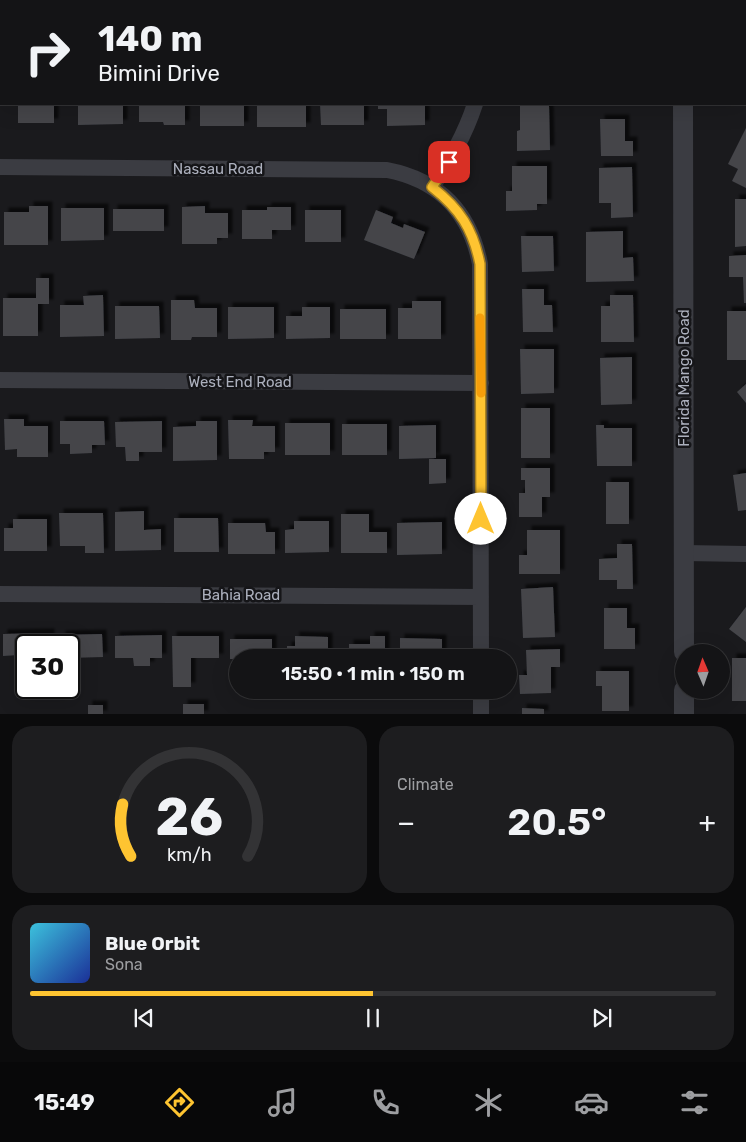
<!DOCTYPE html>
<meta charset="utf-8">
<style>
:root{--surface:#141416;--page:#1d1d1f;--text:#f1f3f6;--muted:#9d9ea1;--line:#333335;--accent:#fec431}
body{margin:0;font-family:Rubik,sans-serif;background:var(--page);color:var(--text);height:100vh;display:flex;flex-direction:column;font-size:19px;white-space:nowrap}
*{box-sizing:border-box;margin:0}
p{font-size:16px;color:var(--muted)}
.icon{flex:none;width:28px;height:28px;fill:none;stroke:currentColor;stroke-width:2;stroke-linecap:round;stroke-linejoin:round}
.map{position:relative;height:714px;overflow:hidden}
.drawer{display:flex;flex-direction:column;gap:12px;padding:12px;background:#0b0b0c;flex:1}
.drawer>*{flex:none}
.top-card{position:absolute;left:0px;top:0px;width:746px;height:105px;box-shadow:0 5px 20px #0002,0 0 0 1px var(--line);background:#141416;color:var(--text);overflow:hidden}
.needle{width:32px;rotate:358deg}
.tools{position:absolute;left:675px;top:644px;display:grid;gap:10px}
.tools a{display:grid;place-items:center;width:55px;height:55px;border-radius:50%;background:var(--surface);box-shadow:0 5px 20px #0002,0 0 0 1px var(--line);font-size:25px}
.speed{position:absolute;left:15px;top:634px;display:flex;gap:10px;font-size:25px;font-weight:700;text-align:center}
.speed>*{display:grid;place-content:center;width:65px;height:65px;border-radius:50%;background:var(--surface);box-shadow:0 5px 20px #0002,0 0 0 1px var(--line);line-height:1}
.speed .limit{border:2px solid #111;border-radius:8px;background:#fff;color:#111}
.pin{position:absolute;display:grid;place-items:center;width:42px;height:42px;color:#fff;margin:-21px;border-radius:10px;box-shadow:0 2px 8px #0006}
.me{position:absolute;width:55px;margin:-28px;rotate:0deg;stroke-linejoin:round;filter:drop-shadow(0 0 4px #0008)}
.turn{display:flex;align-items:center;gap:18px;height:105px;padding:0 15px;font-size:22px}
.turn .icon{width:65px;height:65px;stroke-width:2.5}
.turn b{display:block;font-size:35px;line-height:42px}
.big{font-size:38px;font-weight:600;line-height:1.1}
.drawer .widget{flex:1;display:flex;flex-direction:column;justify-content:center;gap:8px;min-width:0;padding:0 18px;border-radius:20px;background:var(--page)}
.drawer .dial{align-items:center;gap:0}
.dial svg{height:130px;overflow:visible;fill:none;stroke:var(--line);stroke-width:7;stroke-linecap:round;text-anchor:middle}
.dial text{fill:var(--text);stroke:none}
.song{display:flex;align-items:center;gap:15px}
.cover{width:60px;height:60px;border-radius:8px;background:linear-gradient(135deg,hsl(190 70% 55%),hsl(230 70% 35%))}
.played{height:5px;border-radius:2px;background:linear-gradient(90deg,var(--accent) 50%,var(--line) 50%)}
.keys{display:flex;justify-content:space-around;direction:ltr}
.heat{display:flex;justify-content:space-between;align-items:center;font-size:28px;direction:ltr}
.drawer .tiles{flex:1;display:grid;gap:12px;grid-template-columns:1fr 1fr}
.widget:last-child{grid-column:span 2}
.trip{position:absolute;left:229px;top:649px;width:288px;height:50px;border-radius:25px;background:var(--surface);box-shadow:0 5px 20px #0002,0 0 0 1px var(--line);font-weight:600;line-height:50px;text-align:center}
.menu{display:flex;height:80px;justify-content:space-around;align-items:center;background:#080809;color:var(--muted)}
.menu .icon{width:35px;height:35px}
.menu .current{color:var(--accent)}
.menu b{font-size:22px;color:var(--text)}
.map>svg:first-child{display:block}
</style>
<div class="map">
<svg width="746" height="715" viewBox="0 0 746 715">
<defs>
<filter id="shadow"><feDropShadow dx="4.5" dy="-4.5" stdDeviation="1" flood-color="#0009"/></filter>
</defs>
<rect width="100%" height="100%" fill="#1a1a1d"/>
<!-- building -->
<path fill="#44454a" filter="url(#shadow)" d="M18,104H54V123H18Z
M78,104H123V124L78,125Z
M139,104H185V125H164L163,122H139Z
M200,104H244V126H200Z
M257,104H306V127H257Z
M320,104H364V125H321Z
M378,104H425V125L387,126V109H378Z
M549,105L550,150L517,151V131L520,130V106Z
M600,119H625V141H633V156H601Z
M746,128V188L732,181L738,169L728,164Z
M512,166H547V204H537V210L506,211V191H512Z
M632,167L633,217L611,218V203H599V168Z
M735,199H746V246L735,247Z
M29,206H48V245H4V212H29Z
M205,206V213H228V238H217V244H182V207Z
M267,207H291V230H272V239H242V210H267Z
M61,208H104V240L61,241Z
M113,209H164V231H113Z
M305,210H341V242H305Z
M376,210L393,217L391,223L403,228L404,224L425,232L414,259L364,240Z
M623,231V258L633,257L634,281L586,282V232Z
M521,236H553L554,271L522,272Z
M746,255V303H744L743,277H729V256Z
M36,278H49V304H38V336H3V298H36Z
M522,289H544V305H552L553,332H523Z
M103,295L104,336L60,337V305H84L83,296Z
M610,295H633L634,342H601V306H610Z
M171,300H194L195,308H217V337H192L191,340H171Z
M412,301H441V339H398V308H412Z
M115,306H159L160,338L115,339Z
M228,307H274V338L228,339Z
M302,307H330V338L286,339V316H302Z
M340,309H386V339H340Z
M727,311H746V360H727Z
M520,349H554V393L521,394Z
M632,357V404L601,405L600,358Z
M746,384V403L737,392Z
M521,408H550V458H521Z
M4,419H24V426H48V457H17V449L5,450Z
M228,420H253L252,426H275V452H264V459H229Z
M60,421H104L105,445H92V453L70,454V444H60Z
M162,421V452H139V461H126L125,447H116L115,422Z
M196,421H217V460L173,461V427L196,426Z
M285,423H330V455H285Z
M342,424H387V455H342Z
M436,425V458L399,459V426Z
M596,425H604V428H632V466H597Z
M429,459H446V483L429,484Z
M521,468H550V497H542V517H519V493H525V480H521Z
M746,473V510L738,511L733,475Z
M606,482H629V524H606Z
M144,511V530L161,529V550L115,551V512Z
M59,513H103L104,553H85V546H60Z
M341,514H369V532H387V553H341Z
M174,518H218L219,552H174Z
M13,519H47V551H4V528H13Z
M294,521H329V552L285,553V530L294,529Z
M442,522V554L397,555V523Z
M228,523H265L266,532H275V554H228Z
M527,530H560V574H519V555H527Z
M617,544H632L633,589H617V580H599V559L617,558Z
M553,587L555,637L523,638L521,589Z
M746,607V642L729,629Z
M604,608H627V628H635V649H604Z
M50,633V645H26V666H19V655L3,656V634Z
M102,634L103,657L69,658V645H61V635Z
M162,635V658H150V666H134L133,658H115V636Z
M172,636H219V658H191V687H173Z
M295,636L328,637V658H287V646H295Z
M370,636H385V658H349V644H370Z
M400,638L442,639V658H400Z
M230,639H272V658H238V659H230Z
M560,649V667H551V693L520,694L519,675H527L526,650Z
M732,658H746V701H732Z
M596,671H629V711H602V686H596Z
M183,704H204V715H183Z
M88,705H103V715H88Z
M522,708L544,709V715H522Z"/>
<g fill="none" stroke-linecap="round" stroke-linejoin="round">
<!-- minor -->
<path stroke="#3b3c42" stroke-width="16" d="M480,1V0
M0,167L387,170C439,180 470,212 480,264L481,658
M432,187C450,160 465,135 475,104
M0,380L481,383
M684,553L746,554
M0,594L481,597
M481,715V690"/>
<!-- tertiary -->
<path stroke="#3b3c42" stroke-width="20" d="M683,0V1
M683,104L684,652
M684,690V715"/>
</g>
<g fill="none" stroke-linecap="round" stroke-linejoin="round">
<defs>
<path id="route" d="M449,162L432,187C460,209 473,229 480,264L481,519"/>
</defs>
<!-- route casing -->
<use href="#route" stroke="#a57f20" stroke-width="12"/>
<!-- route -->
<use href="#route" stroke="#fec431" stroke-width="9"/>
<!-- slow -->
<path stroke="#f59e0b" stroke-width="9" d="M480,318L481,393"/>
</g>
<g text-anchor="middle" stroke-width="5" stroke-linejoin="round" paint-order="stroke">
<!-- street labels -->
<g font-size="15" fill="#acb0bd" stroke="#151518">
<text x="218" y="174">Nassau Road</text>
<text transform="translate(684 378) rotate(-90)" y="5">Florida Mango Road</text>
<text x="240" y="387">West End Road</text>
<text x="241" y="600">Bahia Road</text>
</g>
</g>
</svg>
<div class="tools">
<a><svg class="needle" viewBox="-14 -14 28 28"><path d="M0-13l5 13h-10z" fill="#e53935"/><path d="M0 13l5-13h-10z" fill="#9d9ea1"/></svg></a>
</div>
<div class="speed"><div class="limit">30</div></div>
<div class="pin" style="left:449px;top:162px;background:#d93025"><svg class="icon" aria-label="arrive" viewBox="0 0 24 24"><path d="M6 21V4h12l-3 4 3 4H6"/></svg></div>
<svg class="me" style="left:481px;top:519px" viewBox="-20 -20 40 40"><circle r="19" fill="#fff"/><path d="M0-13L10 11 0 6-10 11z" fill="#fec431"/></svg>
<div class="trip">15:50 · 1 min · 150 m</div>
<div class="top-card">
<div class="turn"><svg class="icon" aria-label="right" viewBox="0 0 24 24"><path d="M7 20v-9h11M14 6l5 5-5 5"/></svg><div><b>140 m</b>Bimini Drive</div></div>
</div>
</div>
<section class="drawer">
<div class="tiles">
<div class="widget dial"><svg viewBox="0 0 100 80">
<path d="M14 69A42 42 0 1 1 86 69"/>
<path d="M14 69A42 42 0 0 1 9 37" stroke="#fec431"/>
<text x="50" y="56" font-size="32" font-weight="700">26</text>
<text x="50" y="72" font-size="11">km/h</text>
</svg></div>
<div class="widget"><p>Climate</p>
<div class="heat"><a>−</a><b class="big">20.5°</b><a>+</a></div>
</div>
<div class="widget">
<div class="song"><i class="cover"></i><div><b>Blue Orbit</b><p>Sona</p></div></div>
<div class="played"></div>
<div class="keys"><svg class="icon" aria-label="previous" viewBox="0 0 24 24"><path d="M18 5L8 12l10 7zM5 5v14"/></svg><svg class="icon" aria-label="pause" viewBox="0 0 24 24"><path d="M8 5v14M16 5v14"/></svg><svg class="icon" aria-label="next" viewBox="0 0 24 24"><path d="M6 5l10 7-10 7zM19 5v14"/></svg></div>
</div>
</div>
</section>
<nav class="menu">
<b>15:49</b>
<svg class="icon current" aria-label="directions" viewBox="0 0 24 24"><path d="M12 3l9 9-9 9-9-9zM9 14v-3h6M13 9l2 2-2 2"/></svg>
<svg class="icon" aria-label="music" viewBox="0 0 24 24"><path d="M9 18V5l10-2v13"/><circle cx="6" cy="18" r="3"/><circle cx="16" cy="16" r="3"/></svg>
<svg class="icon" aria-label="phone" viewBox="0 0 24 24"><path d="M5 4h4l2 5-3 2q2 4 5 5l2-3 5 2v4C11 20 4 13 5 4z"/></svg>
<svg class="icon" aria-label="climate" viewBox="0 0 24 24"><path d="M12 3v18M4 7l16 10M4 17L20 7"/></svg>
<svg class="icon" aria-label="car" viewBox="0 0 24 24"><path d="M5 17H2v-5l4-1 3-4h7l3 4 3 1v5h-3M9 17h6M6 11h13"/><circle cx="7" cy="17" r="2"/><circle cx="17" cy="17" r="2"/></svg>
<svg class="icon" aria-label="filters" viewBox="0 0 24 24"><path d="M4 7h16M4 17h16"/><circle cx="9" cy="7" r="2"/><circle cx="15" cy="17" r="2"/></svg>
</nav>
